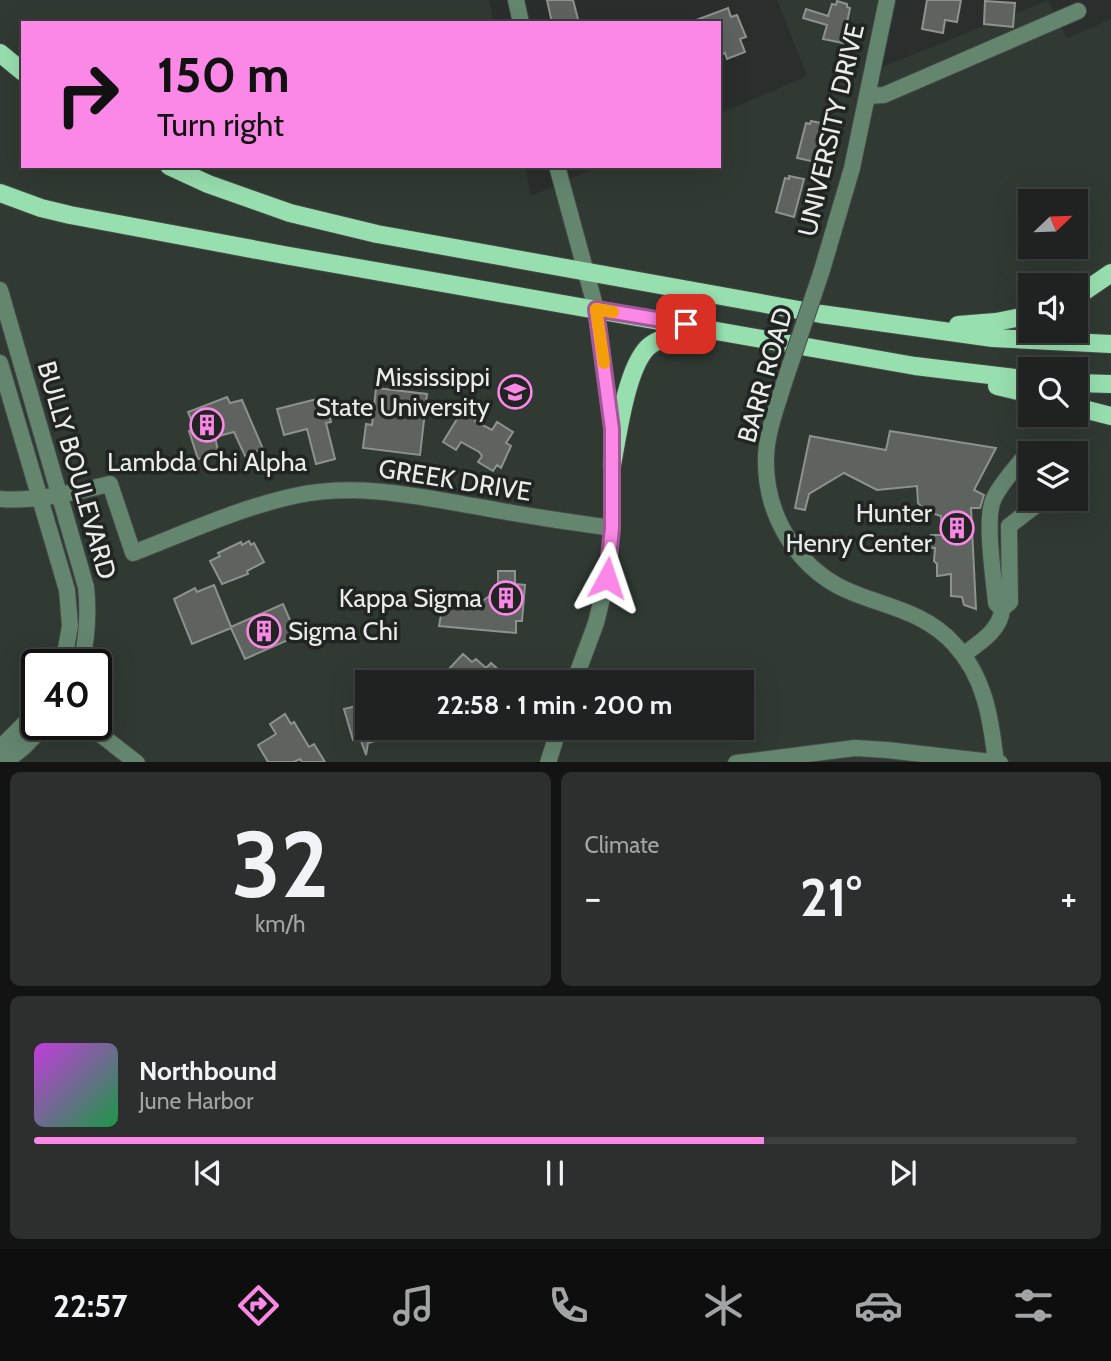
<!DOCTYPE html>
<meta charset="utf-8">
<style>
:root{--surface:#202221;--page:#2d2f2e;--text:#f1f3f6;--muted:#a2a4a5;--line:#3d3f3f;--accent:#fb87e6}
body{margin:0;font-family:Cabin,sans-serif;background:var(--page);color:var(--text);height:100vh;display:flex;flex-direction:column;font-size:26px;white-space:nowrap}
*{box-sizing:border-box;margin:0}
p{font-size:23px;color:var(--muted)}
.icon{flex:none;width:38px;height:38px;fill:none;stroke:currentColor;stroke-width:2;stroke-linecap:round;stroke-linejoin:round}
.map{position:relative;height:762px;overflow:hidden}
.details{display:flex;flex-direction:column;gap:10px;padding:10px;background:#121312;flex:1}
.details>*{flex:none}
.hud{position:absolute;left:21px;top:21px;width:700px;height:147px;border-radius:0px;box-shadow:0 7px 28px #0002,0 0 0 2px var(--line);background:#fb87e6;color:#111;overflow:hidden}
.needle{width:46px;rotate:67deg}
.fabs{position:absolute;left:1018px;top:189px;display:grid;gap:14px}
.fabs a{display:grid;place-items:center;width:70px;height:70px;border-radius:0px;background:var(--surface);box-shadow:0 7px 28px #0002,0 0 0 2px var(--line);font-size:35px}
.speed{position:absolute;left:21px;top:649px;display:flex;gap:14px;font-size:35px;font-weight:700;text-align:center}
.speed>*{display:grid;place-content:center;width:91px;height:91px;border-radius:50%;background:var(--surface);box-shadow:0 7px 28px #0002,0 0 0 2px var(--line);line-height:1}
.speed .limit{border:4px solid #111;border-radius:10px;background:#fff;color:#111}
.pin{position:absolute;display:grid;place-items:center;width:60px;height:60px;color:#fff;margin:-30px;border-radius:14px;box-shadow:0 4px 10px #0006}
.me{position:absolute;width:77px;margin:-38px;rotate:5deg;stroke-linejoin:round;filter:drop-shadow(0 0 5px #0008)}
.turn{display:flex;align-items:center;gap:24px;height:147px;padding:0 21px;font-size:32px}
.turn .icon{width:91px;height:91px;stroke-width:2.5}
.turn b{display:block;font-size:49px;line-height:60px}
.big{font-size:52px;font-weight:700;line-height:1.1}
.details .card{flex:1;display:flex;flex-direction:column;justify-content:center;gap:10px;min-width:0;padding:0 24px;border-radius:10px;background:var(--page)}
.details .dial{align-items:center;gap:0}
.dial b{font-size:91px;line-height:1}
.song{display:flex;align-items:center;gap:21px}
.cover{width:84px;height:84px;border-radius:10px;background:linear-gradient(135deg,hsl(290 70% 55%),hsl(140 70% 35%))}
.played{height:7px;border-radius:4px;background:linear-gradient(90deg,var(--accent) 70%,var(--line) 70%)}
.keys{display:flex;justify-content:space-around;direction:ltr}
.heat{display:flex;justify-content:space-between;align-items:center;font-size:38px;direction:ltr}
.details .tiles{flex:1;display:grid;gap:10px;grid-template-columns:1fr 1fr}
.card:last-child{grid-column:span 2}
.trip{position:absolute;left:355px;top:670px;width:399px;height:70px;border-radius:0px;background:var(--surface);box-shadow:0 7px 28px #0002,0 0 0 2px var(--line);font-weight:700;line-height:70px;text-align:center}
.dock{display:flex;height:112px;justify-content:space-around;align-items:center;background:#0d0e0d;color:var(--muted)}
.dock .icon{width:49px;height:49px}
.dock .selected{color:var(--accent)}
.dock b{font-size:32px;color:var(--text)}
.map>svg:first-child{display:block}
</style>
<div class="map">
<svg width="1111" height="763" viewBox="0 0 1111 763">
<rect width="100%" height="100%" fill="#2a2e2c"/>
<!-- built -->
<path fill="#303932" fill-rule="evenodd" d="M0,0H489L494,23H23V166H525L531,196L599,166H719V114L807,76L777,0H897L882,67L1048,0L1067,38L1111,19V762H0ZM1031,201H1076V247H1031ZM1031,285H1076V331H1031ZM1031,369H1076V415H1031ZM1031,453H1076V499H1031ZM37,665H96V724H37ZM368,682H742V728H368Z"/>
<!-- building -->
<path fill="#5e6360" stroke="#8d928e" stroke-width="2" d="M547,0H573L579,23H552Z
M927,0H961L957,22L945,20L943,33L922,29Z
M837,1L847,4V7L850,8L843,43L823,39L827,25L803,18L806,9L828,16L832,4L836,5Z
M985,1L1015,3L1013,27L984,24Z
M728,8L731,17L737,15L746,37L740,39L745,52L727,59L725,53L719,55V23L691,22Z
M811,121L821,123L820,127L823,128L816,162L797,158L806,123L810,124Z
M789,176L804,179L794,217L776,212L785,178L789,179Z
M376,388L427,394L420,455L363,448L366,424L372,425Z
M227,397L230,403L242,400L263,449L245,456L234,432L215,437L219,455L198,459L189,431L195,429L188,412Z
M325,397L331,422L326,423L335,459L316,464L307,429L284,435L277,409Z
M464,398L478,406L475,411L480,413L475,421L492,430L497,422L513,432L506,443L511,446L501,468L497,465L493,471L478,462L482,456L479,452L461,442L456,450L443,442L457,419L453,416Z
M890,431L996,448L974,490L984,495L980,508H971L976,609L964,605L962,597L951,596V574L937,576V564L934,561L935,548H931V535H942L941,516L925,511L918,503L917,486L877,490L844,473L809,494L805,510L795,508L810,436L886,450Z
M249,541L251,545L254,543L264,562L247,571L248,574L222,584L210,561L220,556L218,553L241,542L242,545Z
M498,571H515V584L525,585L522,621H516V633L439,626L443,603L476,605L494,593L495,585H498Z
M214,585L231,627L283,604L297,636L245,659L231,628L192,644L174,599L195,588L197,592Z
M463,654L472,662L476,659L486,668L491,663L512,682H451L456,677L448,670Z
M368,703V728H408V731L368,743L366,755L360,738L353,740L344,709Z
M285,714L291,724L294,722L309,747L314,744L325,762H302L300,759L294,762H268L258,745L276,734L270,724Z"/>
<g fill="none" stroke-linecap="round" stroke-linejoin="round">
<defs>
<path id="minor" d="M516,0L521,23
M867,96L884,95L1078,11
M557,166L596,309L612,428V528L607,578L596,623L574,682
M822,270L852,168L887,0
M0,290L86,587C89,614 87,639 81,665
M0,363L67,590L70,626L63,665
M784,383C777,406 767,432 766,456C764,516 799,573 856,594C892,608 927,614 954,644C985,677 991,719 996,763
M0,499C37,502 74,492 110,484L133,553C185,533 239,508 294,496C359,482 421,497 485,508C527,516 569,522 612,528
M1002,609L1010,602L1009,526L1044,499
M963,655C979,643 1001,630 1002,609L996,603C994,579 984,517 994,498C1003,480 1019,464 1031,449L1045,453
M87,724L137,763
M0,748L37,711
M4,763L24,747L46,724
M548,763L559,728
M736,763L855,748L887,750L1000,763"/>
<path id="major" d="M0,53L23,72
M169,166L208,184L290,213L377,234L821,314L993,338L1111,344
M0,193L41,208L70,215L284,255L915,366L1031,380
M1076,297L1111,273
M958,325L996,322L1031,315
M1076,383L1111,384
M997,386L1031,394
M1076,407L1111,416
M612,465C618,435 627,360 652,344C666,335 683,333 699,330"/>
</defs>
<!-- minor casing -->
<use href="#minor" stroke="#454947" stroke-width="18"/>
<!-- major casing -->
<use href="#major" stroke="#454947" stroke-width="20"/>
<!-- minor -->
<use href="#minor" stroke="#64866f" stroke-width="16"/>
<!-- major -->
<use href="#major" stroke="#98dfaf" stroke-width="18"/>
<defs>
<path id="minor-bridge" d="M784,383L822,270"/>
</defs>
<!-- minor-bridge casing -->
<use href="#minor-bridge" stroke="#454947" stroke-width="18" stroke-linecap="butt"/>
<!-- minor-bridge -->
<use href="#minor-bridge" stroke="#64866f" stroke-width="16"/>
</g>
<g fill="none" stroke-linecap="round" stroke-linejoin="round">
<defs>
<path id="route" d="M607,578L612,528V429L596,309L686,324"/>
</defs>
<!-- route casing -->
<use href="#route" stroke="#a35896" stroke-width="18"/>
<!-- route -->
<use href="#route" stroke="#fb87e6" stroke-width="12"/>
<!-- slow -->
<path stroke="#f59e0b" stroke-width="12" d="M604,363L596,309L613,312"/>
</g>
<!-- icons -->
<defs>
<symbol id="university-ring" viewBox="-11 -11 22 22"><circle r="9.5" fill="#212522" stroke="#fb87e6" stroke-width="1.5"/><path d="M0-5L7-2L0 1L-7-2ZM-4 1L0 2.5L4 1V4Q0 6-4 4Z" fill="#fb87e6"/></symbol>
<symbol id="building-ring" viewBox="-11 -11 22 22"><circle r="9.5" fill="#212522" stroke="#fb87e6" stroke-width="1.5"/><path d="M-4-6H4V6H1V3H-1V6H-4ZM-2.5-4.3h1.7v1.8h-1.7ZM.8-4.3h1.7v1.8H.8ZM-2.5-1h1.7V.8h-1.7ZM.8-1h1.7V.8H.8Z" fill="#fb87e6"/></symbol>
</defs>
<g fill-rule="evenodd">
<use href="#university-ring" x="496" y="373" width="38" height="38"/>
<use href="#building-ring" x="188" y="406" width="38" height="38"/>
<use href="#building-ring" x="938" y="509" width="38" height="38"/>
<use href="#building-ring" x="487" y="579" width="38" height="38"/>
<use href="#building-ring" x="245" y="612" width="38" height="38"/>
</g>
<g text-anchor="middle" stroke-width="7" stroke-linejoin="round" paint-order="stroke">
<!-- street labels -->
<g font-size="26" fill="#e9ecea" stroke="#212522">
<text transform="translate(831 130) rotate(-77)" y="9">UNIVERSITY DRIVE</text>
<text transform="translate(765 375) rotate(-74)" y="9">BARR ROAD</text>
<text transform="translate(77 470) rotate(74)" y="9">BULLY BOULEVARD</text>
<text transform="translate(455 480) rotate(9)" y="9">GREEK DRIVE</text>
</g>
<!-- poi labels -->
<g font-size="26" fill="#e9ecea" stroke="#212522" text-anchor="end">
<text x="490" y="386">Mississippi<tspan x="490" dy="30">State University</tspan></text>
<text x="207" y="471" text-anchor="middle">Lambda Chi Alpha</text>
<text x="932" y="522">Hunter<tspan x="932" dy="30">Henry Center</tspan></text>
<text x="482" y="607">Kappa Sigma</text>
<text x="288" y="640" text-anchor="start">Sigma Chi</text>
</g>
</g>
</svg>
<div class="fabs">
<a><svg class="needle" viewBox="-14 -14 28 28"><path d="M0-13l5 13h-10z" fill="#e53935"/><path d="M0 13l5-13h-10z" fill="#a2a4a5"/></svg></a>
<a><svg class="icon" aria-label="sound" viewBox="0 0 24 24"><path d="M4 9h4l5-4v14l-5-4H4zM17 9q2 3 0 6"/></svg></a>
<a><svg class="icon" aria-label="search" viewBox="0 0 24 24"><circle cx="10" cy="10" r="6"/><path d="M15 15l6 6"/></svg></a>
<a><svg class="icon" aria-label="layers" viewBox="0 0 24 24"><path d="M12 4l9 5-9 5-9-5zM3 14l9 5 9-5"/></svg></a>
</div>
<div class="speed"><div class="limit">40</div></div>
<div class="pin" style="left:686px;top:324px;background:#d93025"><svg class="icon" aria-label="arrive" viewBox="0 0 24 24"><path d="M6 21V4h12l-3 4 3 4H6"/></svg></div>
<svg class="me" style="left:607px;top:578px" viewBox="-20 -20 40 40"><path d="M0-17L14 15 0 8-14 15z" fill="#fb87e6" stroke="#fff" stroke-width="4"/></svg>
<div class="trip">22:58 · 1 min · 200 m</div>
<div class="hud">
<div class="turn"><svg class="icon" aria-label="right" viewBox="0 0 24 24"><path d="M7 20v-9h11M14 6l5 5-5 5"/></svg><div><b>150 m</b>Turn right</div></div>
</div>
</div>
<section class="details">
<div class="tiles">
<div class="card dial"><b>32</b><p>km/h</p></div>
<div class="card"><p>Climate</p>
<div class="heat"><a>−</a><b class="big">21°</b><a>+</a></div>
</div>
<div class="card">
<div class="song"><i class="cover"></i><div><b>Northbound</b><p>June Harbor</p></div></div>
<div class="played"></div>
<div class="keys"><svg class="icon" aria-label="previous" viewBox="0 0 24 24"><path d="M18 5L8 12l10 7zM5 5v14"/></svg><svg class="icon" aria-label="pause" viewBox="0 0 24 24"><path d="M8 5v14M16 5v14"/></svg><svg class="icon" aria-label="next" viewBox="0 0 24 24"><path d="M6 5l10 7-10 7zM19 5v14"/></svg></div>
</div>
</div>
</section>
<nav class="dock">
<b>22:57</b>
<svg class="icon selected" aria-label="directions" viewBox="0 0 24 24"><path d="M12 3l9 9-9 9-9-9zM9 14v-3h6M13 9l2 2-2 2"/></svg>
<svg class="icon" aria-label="music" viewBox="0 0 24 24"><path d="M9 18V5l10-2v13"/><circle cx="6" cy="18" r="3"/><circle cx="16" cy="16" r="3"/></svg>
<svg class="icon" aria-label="phone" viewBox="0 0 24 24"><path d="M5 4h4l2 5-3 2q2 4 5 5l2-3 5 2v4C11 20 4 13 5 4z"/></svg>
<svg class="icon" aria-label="climate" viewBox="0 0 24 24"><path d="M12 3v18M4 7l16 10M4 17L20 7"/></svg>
<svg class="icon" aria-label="car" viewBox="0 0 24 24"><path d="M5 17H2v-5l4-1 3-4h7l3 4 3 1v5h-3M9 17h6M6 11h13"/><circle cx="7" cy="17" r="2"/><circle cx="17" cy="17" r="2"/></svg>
<svg class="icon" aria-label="filters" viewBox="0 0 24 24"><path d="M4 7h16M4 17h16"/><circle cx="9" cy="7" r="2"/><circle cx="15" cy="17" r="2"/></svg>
</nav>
